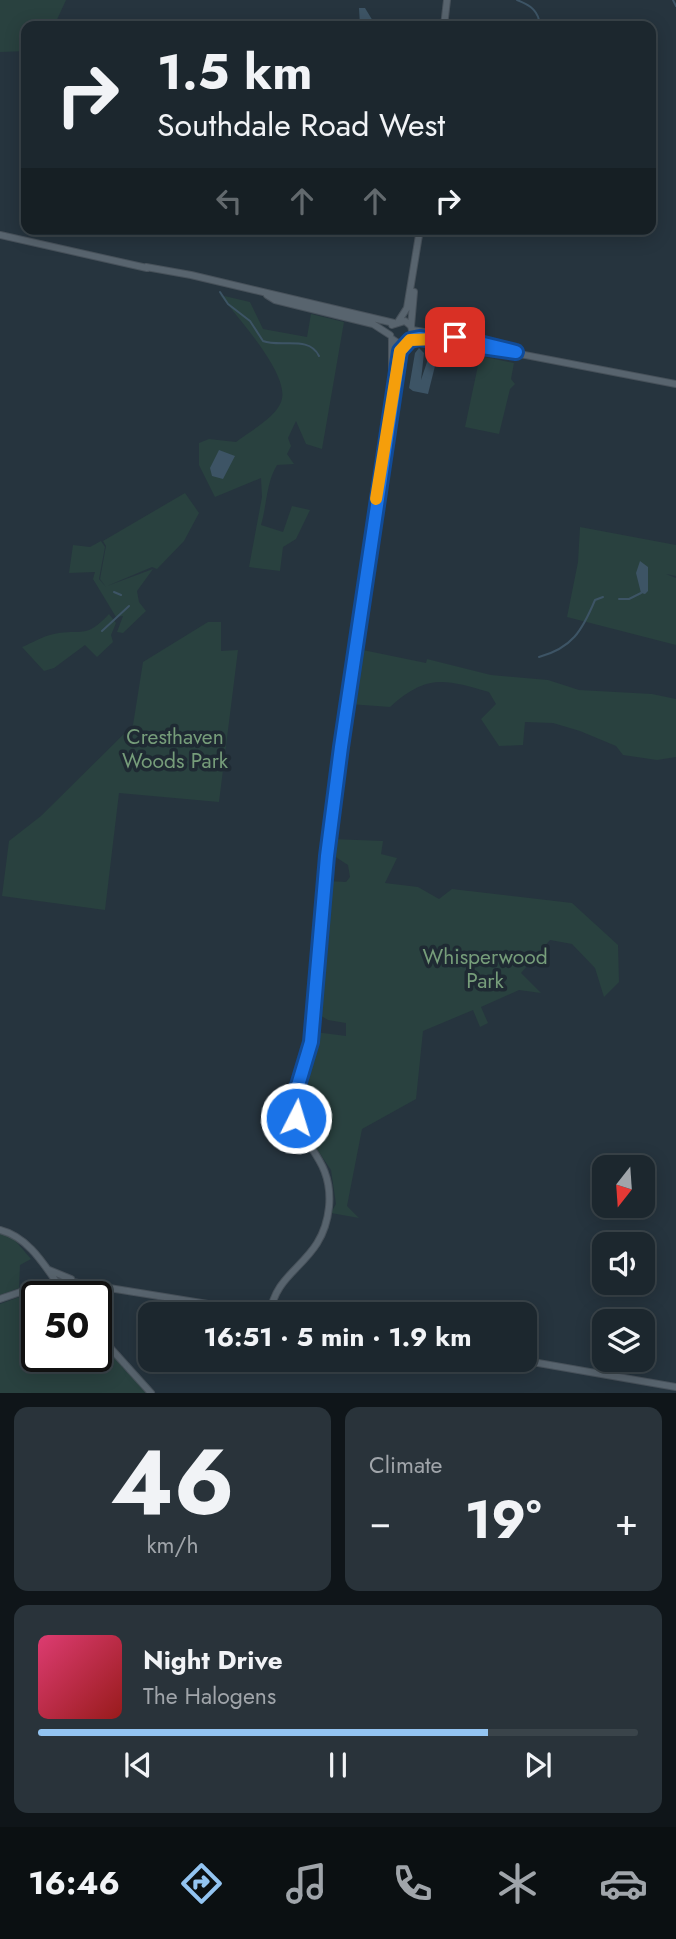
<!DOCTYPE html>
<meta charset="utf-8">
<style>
:root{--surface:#1c272e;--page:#29333a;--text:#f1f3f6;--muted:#a0a5aa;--line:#3a444a;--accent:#93c4f1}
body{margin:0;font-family:Jost,sans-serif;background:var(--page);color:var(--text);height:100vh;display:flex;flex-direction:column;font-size:26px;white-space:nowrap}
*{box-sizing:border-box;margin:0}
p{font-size:23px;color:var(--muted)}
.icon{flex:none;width:38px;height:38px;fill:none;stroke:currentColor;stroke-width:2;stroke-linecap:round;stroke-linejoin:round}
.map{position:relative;height:1393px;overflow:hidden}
.sheet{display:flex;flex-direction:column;gap:14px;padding:14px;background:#0f1519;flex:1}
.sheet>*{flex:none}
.top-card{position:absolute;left:21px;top:21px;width:635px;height:214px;border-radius:14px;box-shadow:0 4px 18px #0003,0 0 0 2px var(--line);background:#1c272e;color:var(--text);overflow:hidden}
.needle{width:46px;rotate:197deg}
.controls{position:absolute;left:592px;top:1155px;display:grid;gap:14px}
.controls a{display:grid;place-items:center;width:63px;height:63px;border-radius:14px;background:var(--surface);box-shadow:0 4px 18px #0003,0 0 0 2px var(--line);font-size:35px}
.speed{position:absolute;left:21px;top:1281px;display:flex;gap:14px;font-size:35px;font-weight:700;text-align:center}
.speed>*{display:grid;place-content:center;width:91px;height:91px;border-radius:50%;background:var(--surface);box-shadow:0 4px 18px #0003,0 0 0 2px var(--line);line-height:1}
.speed .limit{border:4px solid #111;border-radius:10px;background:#fff;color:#111}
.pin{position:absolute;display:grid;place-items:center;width:60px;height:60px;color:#fff;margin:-30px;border-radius:14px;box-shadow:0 4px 10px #0006}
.me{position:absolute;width:77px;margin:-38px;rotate:5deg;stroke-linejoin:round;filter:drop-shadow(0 0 5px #0008)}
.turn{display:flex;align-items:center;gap:24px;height:147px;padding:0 21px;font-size:32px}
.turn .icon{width:91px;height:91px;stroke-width:2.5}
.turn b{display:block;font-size:49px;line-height:60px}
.lanes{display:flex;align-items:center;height:66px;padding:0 21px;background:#0003;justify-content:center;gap:35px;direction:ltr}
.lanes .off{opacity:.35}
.big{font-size:52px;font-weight:700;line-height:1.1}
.sheet .tile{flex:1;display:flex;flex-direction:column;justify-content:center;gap:10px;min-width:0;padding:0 24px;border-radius:14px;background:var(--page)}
.sheet .dial{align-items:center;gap:0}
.dial b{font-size:91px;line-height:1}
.song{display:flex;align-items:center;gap:21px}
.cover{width:84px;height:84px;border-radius:10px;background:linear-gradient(135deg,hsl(340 70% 55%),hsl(0 70% 35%))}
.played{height:7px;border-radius:4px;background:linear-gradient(90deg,var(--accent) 75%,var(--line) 75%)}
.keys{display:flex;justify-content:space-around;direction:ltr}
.heat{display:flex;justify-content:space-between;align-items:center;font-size:38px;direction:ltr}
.sheet .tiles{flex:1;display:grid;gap:14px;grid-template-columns:1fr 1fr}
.tile:last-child{grid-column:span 2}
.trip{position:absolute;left:138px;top:1302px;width:399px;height:70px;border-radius:14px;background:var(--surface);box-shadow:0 4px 18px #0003,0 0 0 2px var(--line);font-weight:700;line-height:70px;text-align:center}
.tabs{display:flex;height:112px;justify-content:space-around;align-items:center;background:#0b1012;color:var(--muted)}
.tabs .icon{width:49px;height:49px}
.tabs .on{color:var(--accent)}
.tabs b{font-size:32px;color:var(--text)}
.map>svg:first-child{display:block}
</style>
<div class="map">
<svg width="676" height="1393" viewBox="0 0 676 1393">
<rect width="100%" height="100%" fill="#26343e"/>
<!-- green -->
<path fill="#29413f" d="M0,0H66L54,26H26V51L0,52Z
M220,295L250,302L263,329L307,337L311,314L344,322L322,449L306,444L296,421L288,438L291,446L287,454L294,464L277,465C266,483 267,505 261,525L283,532L292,506L310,510L296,539L283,547L280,571L249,567L262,497L261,478L215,497L199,465V443L209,439L236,442C250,431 275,418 281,402C292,376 236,316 220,295Z
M480,356L514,363L511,379L515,384L510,389L499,434L465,427Z
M185,493L199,513L184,541L157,569L152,567L107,586L153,569L137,591L139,602L146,611L123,633L117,632L123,616L116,617L93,579L95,572L69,573L73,545L90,547L101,541L105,547L99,579L106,587L100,579L106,546L103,541Z
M580,527L676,545V576L666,574L676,578V645L567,617L578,562Z
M109,614L116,623L111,635L113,642L97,657L85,645L54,668L44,671L22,647C32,643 43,636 54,634C82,628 85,640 109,614Z
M208,622H221V651L238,650L219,802L119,793L105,910L2,896L9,841L41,816L133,725L143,662Z
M358,649L426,663L427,659L491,675L548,680L579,690L652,694L676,699V757L657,760L623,755L616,746L580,731L553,723L525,722L523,745L499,746L481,719L496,704L489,692C444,679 427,674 390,707L349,704Z
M332,839L383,841L381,854L397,858L385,883L418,887L439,899L452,889L572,903L618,945L619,982L604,997L595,968L572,944L550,940L521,973L541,993L519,990L481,1007L488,1023L480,1027L473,1010L423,1031L416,1099L362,1129L347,1206L359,1218L331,1213L336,1204L331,1170L304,1130L297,1107L312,1058L315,1032L346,1036V1023L328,1020L316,1013L328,881L346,882L350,877L348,865L331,854Z
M0,1232L13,1238L31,1259L20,1265L19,1288L0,1295Z
M33,1292L51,1293L56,1297H37V1356H96V1338L147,1393H0V1304Z"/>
<!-- water -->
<path fill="#3d5465" d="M359,8H365L376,26H360Z
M419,348L424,353L421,380L430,353L438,354L428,394L413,391L409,388L415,353Z
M219,450L235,456L223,479L212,476L210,468Z
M640,561L648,567V591L645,594L641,593L636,573Z"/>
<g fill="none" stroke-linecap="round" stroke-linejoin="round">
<!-- stream -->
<path stroke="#3d5465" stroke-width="2" d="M517,0C527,4 536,8 539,20
M673,0L676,6
M220,292L228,304L250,321L263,341C281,348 309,335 319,356
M114,592L121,595
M619,599H629L641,593
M102,631L129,606
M539,657C572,648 582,631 595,600L603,597"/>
<defs>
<path id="major" d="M444,26L447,0
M0,235L147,268
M146,267L191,275L394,323
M267,295L275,300L373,324L390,335
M398,322L407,308L420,229
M392,325L405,321L411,326L413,334L400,351L393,390
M411,326L414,292
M412,330L471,340
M392,339L398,343H406
M410,340L452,341L676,384
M0,1230C32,1238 48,1272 67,1297
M49,1270L71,1279
M34,1290L51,1292L62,1297
M0,1299L41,1285L66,1281L270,1314
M270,1314C276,1267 323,1265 329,1207C334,1154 293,1143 295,1105C297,1078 310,1054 312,1027C321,932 329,838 341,743C356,625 377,509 392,392V339
M96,1332L151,1393
M521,1360L676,1387"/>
</defs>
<!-- major casing -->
<use href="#major" stroke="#47515a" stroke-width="8"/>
<!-- major -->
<use href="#major" stroke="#58646e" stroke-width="6"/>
</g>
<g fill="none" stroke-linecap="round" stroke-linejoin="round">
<defs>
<path id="route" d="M296,1118V1092L311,1042L327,856L341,747L400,351L410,340L420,338L516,352L455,337"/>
</defs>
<!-- route casing -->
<use href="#route" stroke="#114b97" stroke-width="18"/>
<!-- route -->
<use href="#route" stroke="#1a73e8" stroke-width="12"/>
<!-- slow -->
<path stroke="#f59e0b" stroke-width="12" d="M376,499L400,351L410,340L437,339"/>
</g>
<g text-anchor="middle" stroke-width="7" stroke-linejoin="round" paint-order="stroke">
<!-- park labels -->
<g font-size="21" fill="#769d7a" stroke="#1f2a33">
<text x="175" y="744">Cresthaven<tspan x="175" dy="24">Woods Park</tspan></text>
<text x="485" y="964">Whisperwood<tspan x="485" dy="24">Park</tspan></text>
</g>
</g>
</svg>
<div class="controls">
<a><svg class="needle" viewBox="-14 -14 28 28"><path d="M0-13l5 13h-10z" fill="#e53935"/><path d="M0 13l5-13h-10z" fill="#a0a5aa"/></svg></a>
<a><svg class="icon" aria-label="sound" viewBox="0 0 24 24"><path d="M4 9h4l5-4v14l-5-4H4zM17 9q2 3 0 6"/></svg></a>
<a><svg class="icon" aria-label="layers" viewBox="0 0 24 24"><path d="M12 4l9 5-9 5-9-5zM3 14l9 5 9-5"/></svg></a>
</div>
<div class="speed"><div class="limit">50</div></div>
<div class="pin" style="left:455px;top:337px;background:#d93025"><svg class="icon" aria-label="arrive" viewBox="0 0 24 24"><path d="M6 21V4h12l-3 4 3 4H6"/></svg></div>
<svg class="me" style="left:296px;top:1118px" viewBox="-20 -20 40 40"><circle r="17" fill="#1a73e8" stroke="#fff" stroke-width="3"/><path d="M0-11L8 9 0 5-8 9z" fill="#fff"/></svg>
<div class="trip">16:51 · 5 min · 1.9 km</div>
<div class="top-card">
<div class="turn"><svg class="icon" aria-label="right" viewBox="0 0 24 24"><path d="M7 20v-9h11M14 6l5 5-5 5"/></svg><div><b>1.5 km</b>Southdale Road West</div></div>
<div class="lanes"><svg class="icon off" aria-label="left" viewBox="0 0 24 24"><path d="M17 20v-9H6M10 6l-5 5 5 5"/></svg><svg class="icon off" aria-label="ahead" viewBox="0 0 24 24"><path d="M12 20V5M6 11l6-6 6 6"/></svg><svg class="icon off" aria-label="ahead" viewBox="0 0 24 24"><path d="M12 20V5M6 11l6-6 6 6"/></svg><svg class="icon" aria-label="right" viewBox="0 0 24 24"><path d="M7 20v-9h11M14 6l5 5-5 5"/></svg></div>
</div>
</div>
<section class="sheet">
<div class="tiles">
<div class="tile dial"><b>46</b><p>km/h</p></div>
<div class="tile"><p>Climate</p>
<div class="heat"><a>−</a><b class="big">19°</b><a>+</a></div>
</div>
<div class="tile">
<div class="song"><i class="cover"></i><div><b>Night Drive</b><p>The Halogens</p></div></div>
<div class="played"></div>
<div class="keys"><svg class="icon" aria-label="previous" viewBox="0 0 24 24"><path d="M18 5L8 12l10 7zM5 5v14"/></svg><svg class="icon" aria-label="pause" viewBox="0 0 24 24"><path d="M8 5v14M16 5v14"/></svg><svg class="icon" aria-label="next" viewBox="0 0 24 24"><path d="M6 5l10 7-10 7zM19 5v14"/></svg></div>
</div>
</div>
</section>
<nav class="tabs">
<b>16:46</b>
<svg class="icon on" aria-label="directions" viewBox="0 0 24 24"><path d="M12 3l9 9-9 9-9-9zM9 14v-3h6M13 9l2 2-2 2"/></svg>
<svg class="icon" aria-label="music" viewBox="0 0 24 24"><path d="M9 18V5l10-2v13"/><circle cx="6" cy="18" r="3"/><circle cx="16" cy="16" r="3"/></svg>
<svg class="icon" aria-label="phone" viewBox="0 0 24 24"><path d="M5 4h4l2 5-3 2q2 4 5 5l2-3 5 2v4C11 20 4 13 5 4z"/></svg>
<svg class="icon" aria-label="climate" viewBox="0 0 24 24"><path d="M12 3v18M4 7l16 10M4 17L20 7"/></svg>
<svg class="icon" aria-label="car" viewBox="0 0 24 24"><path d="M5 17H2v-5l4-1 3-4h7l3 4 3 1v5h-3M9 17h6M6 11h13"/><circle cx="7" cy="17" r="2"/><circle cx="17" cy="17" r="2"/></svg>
</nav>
